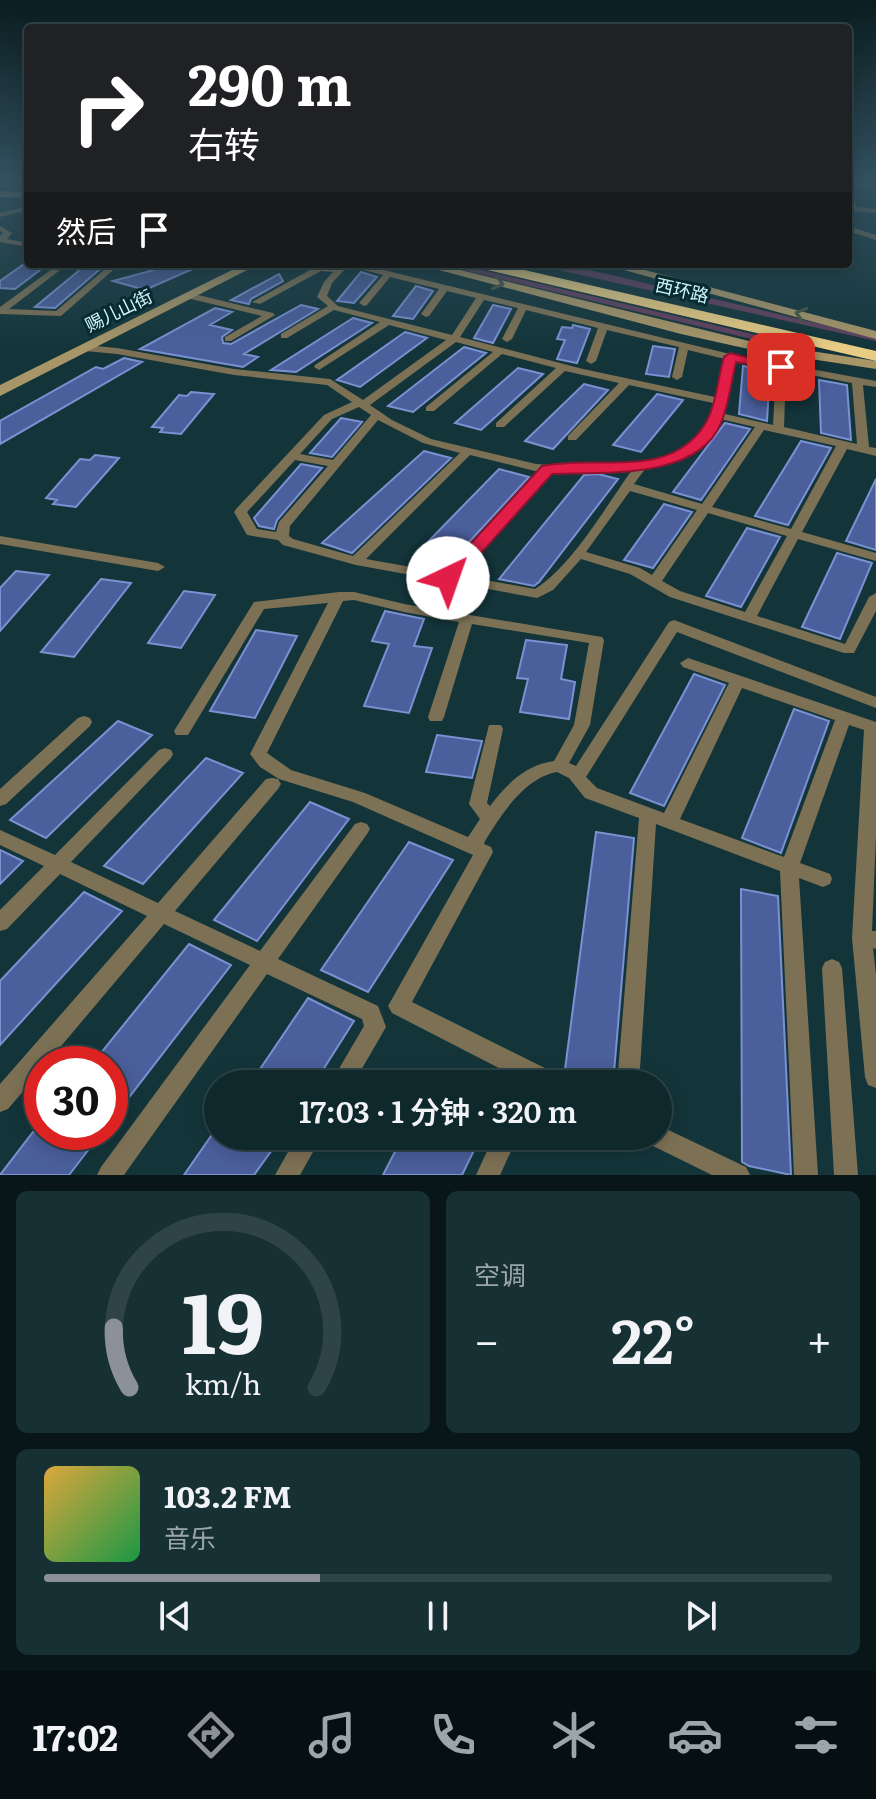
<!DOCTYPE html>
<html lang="zh">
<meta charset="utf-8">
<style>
:root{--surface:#0e282c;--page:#173034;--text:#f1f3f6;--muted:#9ba6a9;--line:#2e4448;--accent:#8c9099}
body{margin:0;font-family:Literata,"Noto Sans SC",serif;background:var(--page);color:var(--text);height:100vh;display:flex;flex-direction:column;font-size:30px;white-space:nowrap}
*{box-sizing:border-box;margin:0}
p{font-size:26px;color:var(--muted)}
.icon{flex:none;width:44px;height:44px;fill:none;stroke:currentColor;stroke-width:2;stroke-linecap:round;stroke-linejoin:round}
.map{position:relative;height:1175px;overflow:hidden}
.drawer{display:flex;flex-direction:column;gap:16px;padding:16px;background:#081618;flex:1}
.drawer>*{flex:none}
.banner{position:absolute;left:24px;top:24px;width:828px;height:244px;border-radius:8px;box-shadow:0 4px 20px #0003,0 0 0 2px var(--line);background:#202124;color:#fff;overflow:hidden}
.speed{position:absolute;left:24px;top:1046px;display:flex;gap:16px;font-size:40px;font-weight:700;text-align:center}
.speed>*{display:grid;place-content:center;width:104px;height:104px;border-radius:50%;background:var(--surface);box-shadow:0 4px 20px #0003,0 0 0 2px var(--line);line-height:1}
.speed .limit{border:12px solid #d22;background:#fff;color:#111}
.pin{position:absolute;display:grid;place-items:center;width:68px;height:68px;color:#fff;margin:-34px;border-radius:16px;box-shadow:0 4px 12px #0006}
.me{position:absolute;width:88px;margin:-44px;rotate:42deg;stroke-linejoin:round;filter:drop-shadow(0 0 6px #0008)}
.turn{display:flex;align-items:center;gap:28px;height:168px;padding:0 32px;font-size:36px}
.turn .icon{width:104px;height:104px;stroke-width:2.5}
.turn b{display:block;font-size:56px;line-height:68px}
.then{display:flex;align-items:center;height:76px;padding:0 32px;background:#0003;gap:16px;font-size:30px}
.big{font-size:60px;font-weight:600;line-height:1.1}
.drawer .tile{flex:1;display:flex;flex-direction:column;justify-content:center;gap:12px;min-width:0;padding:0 28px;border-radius:12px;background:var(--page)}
.drawer .dial{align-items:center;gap:0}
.dial svg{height:208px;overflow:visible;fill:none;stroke:var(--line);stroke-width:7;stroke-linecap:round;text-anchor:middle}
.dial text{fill:var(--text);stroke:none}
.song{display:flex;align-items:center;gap:24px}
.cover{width:96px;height:96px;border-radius:12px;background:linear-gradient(135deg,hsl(40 70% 55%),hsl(140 70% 35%))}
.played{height:8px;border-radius:4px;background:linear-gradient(90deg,var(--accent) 35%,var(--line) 35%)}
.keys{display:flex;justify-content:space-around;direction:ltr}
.heat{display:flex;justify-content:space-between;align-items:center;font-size:44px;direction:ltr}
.drawer .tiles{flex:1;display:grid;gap:16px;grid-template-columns:1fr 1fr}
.tile:last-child{grid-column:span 2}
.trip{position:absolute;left:204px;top:1070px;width:468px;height:80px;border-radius:40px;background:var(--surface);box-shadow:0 4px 20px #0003,0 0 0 2px var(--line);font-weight:600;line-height:80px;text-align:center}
.menu{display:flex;height:128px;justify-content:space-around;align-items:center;background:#061012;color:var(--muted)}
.menu .icon{width:56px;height:56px}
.menu .current{color:var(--accent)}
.menu b{font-size:36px;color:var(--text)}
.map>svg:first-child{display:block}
</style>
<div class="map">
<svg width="876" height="1175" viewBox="0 0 876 1175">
<rect width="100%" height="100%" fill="#13353a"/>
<!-- green -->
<path fill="#60415e" d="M438,264H456L808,347L807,350L793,349Z
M532,264C577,264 622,278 666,288C736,304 806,320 876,338V341Z"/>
<!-- building -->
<path fill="#4b5f9c" stroke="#7a91d2" stroke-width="2" d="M24,264H48L15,289L0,288V281Z
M87,264H106L55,308L35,307Z
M148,264H204L145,290L113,281L154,270Z
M361,272L377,277L354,303L337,301Z
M279,274L283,281L251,299L249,304L231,300Z
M416,286L433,291L413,319L393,316Z
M301,305L318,309L244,354L258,357L243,367L140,349L215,308L232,312L210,325L232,330L222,337L223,343L231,344Z
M493,305L511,309L493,343L474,338Z
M353,318L372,323L296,372L271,370Z
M573,325L590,329L577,363L557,359L565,340L557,339L562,327L572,328Z
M405,332L427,338L360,387L337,380Z
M653,346L675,349L669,377L646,374Z
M464,347L486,353L413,412L388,406Z
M124,358L142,362L0,444V421L96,367L103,369Z
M743,366L770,371L767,421L739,414Z
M518,368L543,374L481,430L455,423Z
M819,380L847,385L851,440L821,433Z
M584,384L608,390L553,449L525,441Z
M191,392L214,394L181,434L160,432L163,428L152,427L179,395L187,396Z
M657,394L683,400L641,452L613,445Z
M341,418L362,422L332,457L310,453Z
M725,423L750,429L701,500L673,492Z
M801,441L831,448L788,525L755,516Z
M424,451L451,458L352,553L322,543Z
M95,455L119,458L76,507L53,504L57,500L46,498L80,459L90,460Z
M301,464L322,468L277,520L274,529L259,526L254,518Z
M499,469L529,477L447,566L415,555Z
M598,474L618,479L539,582L534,586L499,579L584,475Z
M876,479V550L846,541Z
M664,504L692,512L653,568L624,560Z
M747,528L780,537L741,607L706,596Z
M837,553L872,563L840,639L802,627Z
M16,571L49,575L0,631V588Z
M101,579L131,583L74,657L41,652Z
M184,591L215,595L181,648L148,643Z
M385,611L424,619L414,646L432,648L409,713L364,706L389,644L372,641Z
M256,630L297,636L255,718L210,711Z
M526,640L567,645L561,679L575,682L569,719L520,712L528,679L517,678Z
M694,674L725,685L664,806L630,793Z
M794,709L829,721L781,853L742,838Z
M118,721L152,735L46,838L10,820Z
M437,735L482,741L472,778L426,772Z
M206,758L243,773L143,884L104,866Z
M310,802L349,819L257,941L214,920Z
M596,832L634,838L613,1084L564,1077Z
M409,842L453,860L368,992L321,970Z
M0,850L23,861L0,884Z
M741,889L778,896L791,1175L749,1166L742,1162Z
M84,892L122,911L0,1045V981Z
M189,944L231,965L110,1122V1064H92Z
M308,998L354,1021L314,1084H250Z
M33,1132H102L69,1175H0Z
M211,1136H282L254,1175H184Z
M403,1136H481L462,1175H383Z"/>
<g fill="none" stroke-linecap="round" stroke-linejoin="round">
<!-- street -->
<path fill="#7d7155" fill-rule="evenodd" d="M848,182L876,183V187L848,185Z
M848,187L852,189L856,207L876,209V213L850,211Z
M28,206V210L0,217V213Z
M0,226L12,233L7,239L28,243V247L0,242V236L3,233L0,231Z
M848,226L876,235V240L848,231Z
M59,264H68L9,309L56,311L111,264H120L61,316L0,314V307Z
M340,264H359L730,354L876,381V387L863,385L869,447L876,448V456L847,449L802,532L876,553V561L798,539L757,616L845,644L869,597L876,593V611L854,653H844L670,597L630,574L581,559L553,590L537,598L356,565L283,545L278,540L247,535L234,512L236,509L324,415L352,402L327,385L234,375L117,354L85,351L80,348L85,345L117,348L234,369L330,379L363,400L446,340L389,325L319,370L314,367L315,365L380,322L334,310L287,338H281V334L328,306L317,297L324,282L333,272L321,271L260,304L252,302L317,266L337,267ZM348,266L383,275L359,303L364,306L367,305L390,277L439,289L421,314L426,317L429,316L447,291L476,298L452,335L338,306L327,296L332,283ZM484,300L518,308L502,339L507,342L512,339L526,310L598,328L586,361L591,364L596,361L607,330L679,347L672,377L677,380L682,377L688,350L725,359L715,397L583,369L460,337ZM456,342L493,352L426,407V411H434L502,354L556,368L496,423V427H504L565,371L619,383L568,436V440H576L629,385L713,403L708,423L692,441L668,457L641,462L560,466L536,464L431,439L392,420L370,405ZM734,361L776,369L773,425L721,413ZM786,370L852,383L857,444L784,427ZM359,407L371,415L333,460L300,454L332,419ZM720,419L755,427L702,504L634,484L645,469C655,467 669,466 678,461C694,453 714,436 720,419ZM378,420L423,443L460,453L353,556L293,539L289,536L290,526ZM764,430L836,446L791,529L712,507ZM470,455L539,472L445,573L366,559ZM295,460L328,466L279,522L276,532L257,529L247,512ZM632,470C606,506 572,566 535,589L458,575L551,473ZM630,491L697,510L652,575L640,568L586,552ZM708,513L787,536L745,612L680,591L662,581Z
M190,293L273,313L275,315L231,341H225V337L262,316L187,298V294Z
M0,536L158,563L165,567L158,571L0,544Z
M339,592H354L404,604L602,637L604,640L590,725L569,763L576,766L669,622L674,620L876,697V708L677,632L586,777L597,788L664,813L729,683L683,667L680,663L688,658L876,722V835L872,931H876V949L873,948L876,975V1088L868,1085L865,1077L852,938L864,730L849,725L800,863L830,874L832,879L830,884L823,887L799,878L818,1175H794L780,871L656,824L639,1084H617L639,818L585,798L569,778L557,772C524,778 502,814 485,841L484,844L491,847L493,852L412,1002L561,1076L564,1084H530L392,1013L388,1006L392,999L473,855L353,802L279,779L260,767L250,754L328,603L264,609L188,735H176L174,731L254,602ZM354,600L404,612L459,622L428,717L430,721H442L444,717L472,624L589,643L574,725L554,761C525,765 507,784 490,806L487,803L503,729L501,725H489L469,804L480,819L468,837L365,793L291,770L267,753L343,601ZM742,688L835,720L784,857L680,819Z
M84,716L90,718L92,722L90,726L6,804L0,806V789L78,718Z
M165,748L171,750L173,754L171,758L71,862L158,903L266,779L272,778L278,779L281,784L278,789L175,911L260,951L355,824L361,822L367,824L370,829L367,834L278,959L378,1006L386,1027L353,1084H330L364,1026L362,1019L267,974L124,1175H97L101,1167L250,965L164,924L46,1064H42V1069L8,1109L0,1112V1084L147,916L60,874L7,929L0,931V910L44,866L0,845V830L55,855L159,750Z
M832,959L839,962L842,968L858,1175H834L822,968L825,962Z
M658,1125L746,1167L750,1175H712L649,1144L645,1136H658Z
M297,1136H322L300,1175H275Z
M494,1136H518L500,1175H476Z"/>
<!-- secondary -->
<path fill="#a89669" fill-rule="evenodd" d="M0,191L28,192V198L0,197Z
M244,264H259L0,396V385Z
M416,264H436L753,342L876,361V369L753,350L681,334Z
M602,264H622L876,331V339Z"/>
<!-- highway -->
<path fill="#e8cc84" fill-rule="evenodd" d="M472,264H498L876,351V361L479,268Z"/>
</g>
<!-- one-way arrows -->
<defs><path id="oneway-chevron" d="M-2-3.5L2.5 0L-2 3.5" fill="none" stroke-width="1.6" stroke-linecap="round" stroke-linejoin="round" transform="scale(2)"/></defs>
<g stroke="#475647">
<use href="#oneway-chevron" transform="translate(498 283) rotate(14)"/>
<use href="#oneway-chevron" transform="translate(801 314) rotate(-164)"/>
</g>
<!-- sky -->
<linearGradient id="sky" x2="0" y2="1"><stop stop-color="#0a1d20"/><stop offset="0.52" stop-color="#335160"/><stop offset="1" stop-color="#335160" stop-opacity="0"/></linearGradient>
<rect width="876" height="347" fill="url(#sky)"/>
<!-- route -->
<path fill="#e11d48" stroke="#92132f" stroke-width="2" d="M730,353L787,367L781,371L736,362C731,382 729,404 721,423C698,480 602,472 552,474L455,582H442L439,578L442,575L542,466C596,454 670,481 705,424C716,407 718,377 724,357Z"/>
<g text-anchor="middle" stroke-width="6" stroke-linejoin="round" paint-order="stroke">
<!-- far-street labels -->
<g font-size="18" fill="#d1f8fe" stroke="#072b30">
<text transform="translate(682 291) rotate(13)" y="6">西环路</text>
<text transform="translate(119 311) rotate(-26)" y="6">赐儿山街</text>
</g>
</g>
</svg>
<div class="speed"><div class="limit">30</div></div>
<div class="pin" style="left:781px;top:367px;background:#d93025"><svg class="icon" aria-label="arrive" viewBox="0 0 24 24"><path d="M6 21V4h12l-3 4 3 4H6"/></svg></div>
<svg class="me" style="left:448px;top:578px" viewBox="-20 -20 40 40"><circle r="19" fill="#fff"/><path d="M0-13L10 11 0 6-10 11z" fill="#e11d48"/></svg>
<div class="trip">17:03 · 1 分钟 · 320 m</div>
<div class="banner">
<div class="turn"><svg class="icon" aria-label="right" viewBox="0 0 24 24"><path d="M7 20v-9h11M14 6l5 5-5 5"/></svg><div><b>290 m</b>右转</div></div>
<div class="then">然后<svg class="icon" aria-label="arrive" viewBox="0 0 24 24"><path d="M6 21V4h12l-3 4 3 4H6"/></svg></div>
</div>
</div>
<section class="drawer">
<div class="tiles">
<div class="tile dial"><svg viewBox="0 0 100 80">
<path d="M14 69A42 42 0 1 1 86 69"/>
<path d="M14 69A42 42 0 0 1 8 46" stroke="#8c9099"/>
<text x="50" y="56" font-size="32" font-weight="700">19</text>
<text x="50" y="72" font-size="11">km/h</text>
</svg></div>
<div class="tile"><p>空调</p>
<div class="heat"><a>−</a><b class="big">22°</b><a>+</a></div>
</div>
<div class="tile">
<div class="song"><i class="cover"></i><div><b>103.2 FM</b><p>音乐</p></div></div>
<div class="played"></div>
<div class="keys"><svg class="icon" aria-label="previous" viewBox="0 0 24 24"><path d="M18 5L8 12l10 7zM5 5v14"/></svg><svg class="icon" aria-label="pause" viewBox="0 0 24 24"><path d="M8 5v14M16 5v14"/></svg><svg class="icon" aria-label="next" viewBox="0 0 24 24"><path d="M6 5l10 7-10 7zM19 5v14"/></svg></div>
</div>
</div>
</section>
<nav class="menu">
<b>17:02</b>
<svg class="icon current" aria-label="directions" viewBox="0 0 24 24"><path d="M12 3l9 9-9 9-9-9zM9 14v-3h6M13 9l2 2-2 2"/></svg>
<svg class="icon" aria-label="music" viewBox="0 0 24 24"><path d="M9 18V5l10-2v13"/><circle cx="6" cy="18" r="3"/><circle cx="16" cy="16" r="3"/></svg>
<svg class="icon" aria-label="phone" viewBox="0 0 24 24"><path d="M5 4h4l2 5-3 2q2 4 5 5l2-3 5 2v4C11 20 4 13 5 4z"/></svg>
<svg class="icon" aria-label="climate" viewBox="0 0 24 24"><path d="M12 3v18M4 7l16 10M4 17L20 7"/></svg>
<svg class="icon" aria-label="car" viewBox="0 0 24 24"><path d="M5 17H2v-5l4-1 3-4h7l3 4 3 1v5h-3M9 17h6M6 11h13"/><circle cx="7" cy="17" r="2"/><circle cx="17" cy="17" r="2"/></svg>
<svg class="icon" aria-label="filters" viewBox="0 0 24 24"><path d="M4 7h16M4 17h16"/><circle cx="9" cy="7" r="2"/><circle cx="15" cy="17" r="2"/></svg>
</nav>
